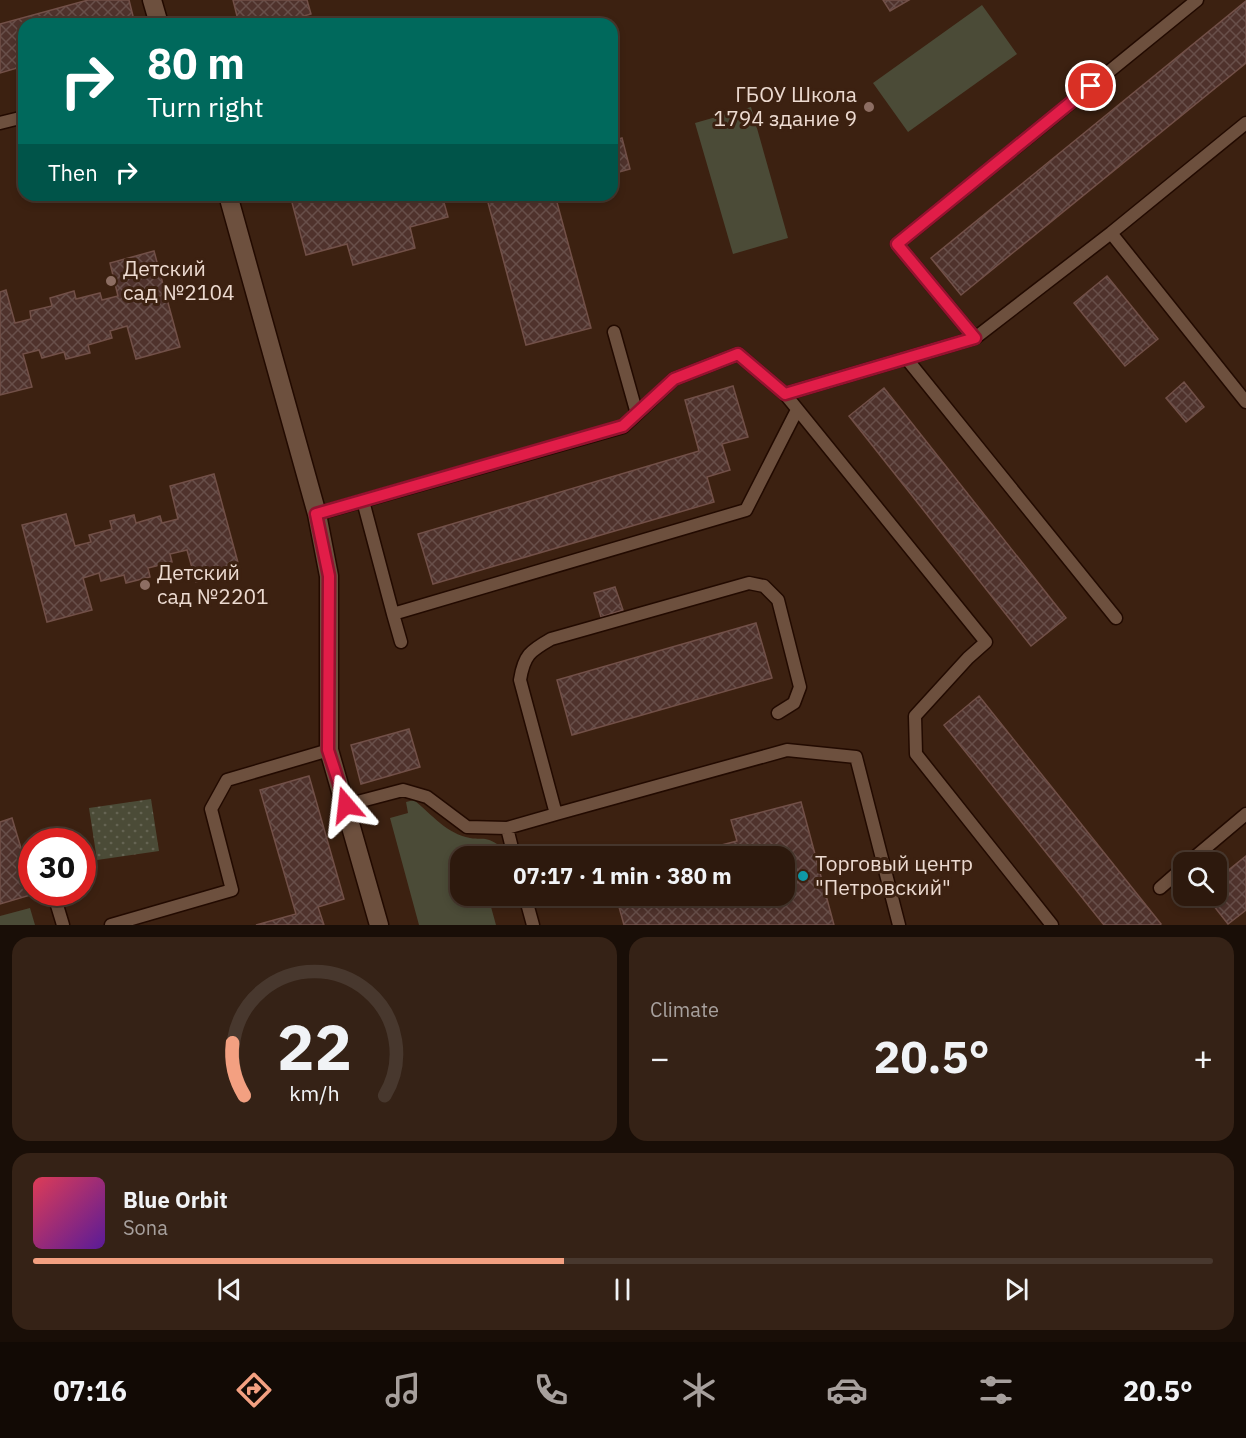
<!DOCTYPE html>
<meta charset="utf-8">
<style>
:root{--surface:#2d190d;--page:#352216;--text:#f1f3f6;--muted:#a7a09d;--line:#48382e;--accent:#f3a081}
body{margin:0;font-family:"IBM Plex Sans",sans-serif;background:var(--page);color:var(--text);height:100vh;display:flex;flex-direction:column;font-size:22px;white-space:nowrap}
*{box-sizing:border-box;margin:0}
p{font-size:20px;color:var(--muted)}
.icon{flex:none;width:33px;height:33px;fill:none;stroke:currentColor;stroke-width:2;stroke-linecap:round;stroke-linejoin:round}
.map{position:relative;height:925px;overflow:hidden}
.details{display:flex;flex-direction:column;gap:12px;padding:12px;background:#190e07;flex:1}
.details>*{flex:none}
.top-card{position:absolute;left:18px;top:18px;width:600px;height:183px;border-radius:18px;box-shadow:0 3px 9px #0003,0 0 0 2px var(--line);background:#00695c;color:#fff;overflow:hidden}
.buttons{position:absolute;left:1173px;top:852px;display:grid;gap:12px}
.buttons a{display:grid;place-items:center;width:54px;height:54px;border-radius:12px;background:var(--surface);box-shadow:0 3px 9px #0003,0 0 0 2px var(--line);font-size:30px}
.speed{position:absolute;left:18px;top:828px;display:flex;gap:12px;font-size:30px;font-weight:700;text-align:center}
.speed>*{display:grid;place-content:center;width:78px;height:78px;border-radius:50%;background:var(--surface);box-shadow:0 3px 9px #0003,0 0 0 2px var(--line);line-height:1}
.speed .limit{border:9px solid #d22;background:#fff;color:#111}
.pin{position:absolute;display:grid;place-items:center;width:51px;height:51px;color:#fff;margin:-26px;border:3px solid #fff;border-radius:50%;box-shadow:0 2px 6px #0007}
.me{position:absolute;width:66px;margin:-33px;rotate:343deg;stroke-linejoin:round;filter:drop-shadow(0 0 4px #0008)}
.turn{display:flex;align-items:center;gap:21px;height:126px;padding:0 30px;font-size:27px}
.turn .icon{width:78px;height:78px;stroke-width:2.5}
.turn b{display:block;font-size:42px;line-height:51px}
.then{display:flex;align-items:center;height:57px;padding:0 30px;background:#0003;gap:12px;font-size:22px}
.big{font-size:45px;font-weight:800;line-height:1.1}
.details .card{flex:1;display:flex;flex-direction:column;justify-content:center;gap:9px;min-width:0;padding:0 21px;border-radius:18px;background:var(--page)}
.details .dial{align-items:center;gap:0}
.dial svg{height:156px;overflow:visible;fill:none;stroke:var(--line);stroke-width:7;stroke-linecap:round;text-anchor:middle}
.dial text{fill:var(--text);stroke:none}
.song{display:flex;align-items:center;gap:18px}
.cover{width:72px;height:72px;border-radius:9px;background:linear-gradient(135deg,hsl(350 70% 55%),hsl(270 70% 35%))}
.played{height:6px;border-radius:3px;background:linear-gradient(90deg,var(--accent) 45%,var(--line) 45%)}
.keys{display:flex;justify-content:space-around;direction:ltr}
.heat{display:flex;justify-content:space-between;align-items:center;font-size:33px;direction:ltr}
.details .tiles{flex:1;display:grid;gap:12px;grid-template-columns:1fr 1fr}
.card:last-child{grid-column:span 2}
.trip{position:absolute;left:450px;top:846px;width:345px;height:60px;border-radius:18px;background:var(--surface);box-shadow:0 3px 9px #0003,0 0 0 2px var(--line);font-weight:800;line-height:60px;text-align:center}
.menu{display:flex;height:96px;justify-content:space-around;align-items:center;background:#120a05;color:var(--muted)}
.menu .icon{width:42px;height:42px}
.menu .on{color:var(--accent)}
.menu b{font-size:27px;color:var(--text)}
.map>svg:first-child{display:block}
</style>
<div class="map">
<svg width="1246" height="925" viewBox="0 0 1246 925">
<defs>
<pattern id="park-dots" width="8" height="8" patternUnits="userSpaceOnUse" patternTransform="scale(1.5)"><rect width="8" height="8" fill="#4b4b37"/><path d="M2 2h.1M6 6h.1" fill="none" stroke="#656453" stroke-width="1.8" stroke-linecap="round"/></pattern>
<pattern id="building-cross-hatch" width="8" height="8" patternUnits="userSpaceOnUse" patternTransform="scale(1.5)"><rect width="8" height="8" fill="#4f322c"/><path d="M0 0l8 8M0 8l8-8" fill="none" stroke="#684f4a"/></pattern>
</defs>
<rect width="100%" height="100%" fill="#3c2111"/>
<!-- green -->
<path fill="#4b4b37" d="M982,5L1017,54L908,132L873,83Z
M751,107L788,238L733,254L695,123Z
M414,800C431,814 447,834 470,838C482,840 485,836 497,844L476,849L478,856H460V896H488L496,925H419L390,818L408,813L406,802Z
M30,908L35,925H0V916Z"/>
<!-- park -->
<path fill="url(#park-dots)" d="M151,799L159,851L97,860L89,808Z"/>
<!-- building -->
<path fill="url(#building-cross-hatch)" stroke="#725048" stroke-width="1.5" d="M88,0H129L135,24H24V66L0,73V24Z
M233,0H307L311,14L275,24H239Z
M883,0H909L890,11Z
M1246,1V63L961,295L931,258Z
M622,138L630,169L612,174V141Z
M290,195H459L443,199L448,217L410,227L415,248L353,265L347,244L306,255Z
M486,195H555L591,328L526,345Z
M154,251L180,347L136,359L127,326L110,331L112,338L88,345L90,353L66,359L64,352L42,358L39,350L23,354L32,387L0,395V292L6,290L15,323L31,319L30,311L52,306L50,298L74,291L76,299L100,293L102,300L118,296L110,263Z
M1107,276L1158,339L1125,366L1074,303Z
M1184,382L1204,407L1186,422L1166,398Z
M733,386L748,437L722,444L730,470L707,477L714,502L433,584L418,534L699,451L685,400Z
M884,388L1066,618L1031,646L849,416Z
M214,474L240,570L196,582L187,550L170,554L172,562L148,568L150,577L126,583L124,575L101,581L99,573L83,578L92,610L47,622L22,525L66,514L75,546L91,542L89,535L112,529L110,521L134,515L136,523L160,516L162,523L178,519L170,486Z
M615,587L623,610L601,617L594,593Z
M756,623L772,678L572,735L557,680Z
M979,696L1161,924L1160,925H1104L944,725Z
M409,729L420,767L361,784L351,745Z
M309,776L344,899L318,907L324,925H256L296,914L260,790Z
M801,802L834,925H624L616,896H784V856H679L737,841L731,820Z
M12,818L32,885V892L34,894L0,904V822Z
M634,850L636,856H611Z
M1246,856V910L1228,924L1206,896H1216V880Z"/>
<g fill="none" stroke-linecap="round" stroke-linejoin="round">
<defs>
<path id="lane" d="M0,123L24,117
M1111,233L1246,402
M614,332L637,414
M975,338L897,244L1197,0
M906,358L1116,618
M785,394L975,338L1111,233L1246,123
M363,501L393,614L746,510L797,410
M317,514L623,427L674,379L738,354L785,394L986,642L968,658L915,716L916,754L1052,925
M393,614L401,642
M346,805L403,790L427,797L467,827L507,828L514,856
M556,814L787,750L856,757L899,925
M507,828L556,814L520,680C524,655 530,651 551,639L749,583L764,586L778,600L800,687L794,703L778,713
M1189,862L1246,814
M1160,888L1184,867
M53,892L63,925
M525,896L533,925
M111,925L232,890L211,809L227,780L329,750"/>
<path id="street" d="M152,0L159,24
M228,195L317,514L329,576V750L379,925"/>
</defs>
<!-- lane casing -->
<use href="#lane" stroke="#220a00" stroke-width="15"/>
<!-- street casing -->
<use href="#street" stroke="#220a00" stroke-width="21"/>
<!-- lane -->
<use href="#lane" stroke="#6d503e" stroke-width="12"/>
<!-- street -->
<use href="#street" stroke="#6d503e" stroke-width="18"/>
</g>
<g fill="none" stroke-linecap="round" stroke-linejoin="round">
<defs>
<path id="route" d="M346,805L328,750L329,576L316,514L623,426L674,379L738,354L785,394L975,338L897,244L1091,86"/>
</defs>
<!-- route casing -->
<use href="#route" stroke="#92132f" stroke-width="15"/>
<!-- route -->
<use href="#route" stroke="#e11d48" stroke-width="10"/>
</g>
<!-- markers -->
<g fill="#8d6e63" stroke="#3c2111" stroke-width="2">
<circle cx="869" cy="107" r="6"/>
<circle cx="111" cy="281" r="6"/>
<circle cx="145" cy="585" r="6"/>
</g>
<circle fill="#0f9aa8" stroke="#3c2111" stroke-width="2" cx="803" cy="876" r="6"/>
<g text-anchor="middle" stroke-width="6" stroke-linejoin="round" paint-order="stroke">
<!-- poi labels -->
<g font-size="21" fill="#ecdad0" stroke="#3c2111" text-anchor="start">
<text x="857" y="102" text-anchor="end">ГБОУ Школа<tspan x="857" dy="24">1794 здание 9</tspan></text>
<text x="123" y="276">Детский<tspan x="123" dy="24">сад №2104</tspan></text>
<text x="157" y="580">Детский<tspan x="157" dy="24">сад №2201</tspan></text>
<text x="815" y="871">Торговый центр<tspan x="815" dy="24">"Петровский"</tspan></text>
</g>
</g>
</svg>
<div class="buttons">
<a><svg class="icon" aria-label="search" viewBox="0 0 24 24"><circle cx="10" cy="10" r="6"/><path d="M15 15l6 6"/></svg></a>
</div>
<div class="speed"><div class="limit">30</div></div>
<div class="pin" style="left:1091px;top:86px;background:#d93025"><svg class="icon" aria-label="arrive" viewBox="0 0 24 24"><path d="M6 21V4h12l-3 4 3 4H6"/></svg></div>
<svg class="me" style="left:346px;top:805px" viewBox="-20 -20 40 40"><path d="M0-17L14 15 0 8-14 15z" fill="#e11d48" stroke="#fff" stroke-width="4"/></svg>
<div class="trip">07:17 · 1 min · 380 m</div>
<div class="top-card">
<div class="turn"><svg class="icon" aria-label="right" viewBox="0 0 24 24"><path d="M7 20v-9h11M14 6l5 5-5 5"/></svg><div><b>80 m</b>Turn right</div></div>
<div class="then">Then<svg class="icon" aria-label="right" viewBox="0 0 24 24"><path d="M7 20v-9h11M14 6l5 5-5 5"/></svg></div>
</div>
</div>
<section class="details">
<div class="tiles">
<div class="card dial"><svg viewBox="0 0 100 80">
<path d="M14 69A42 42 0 1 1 86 69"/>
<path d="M14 69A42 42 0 0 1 8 42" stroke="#f3a081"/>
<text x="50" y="56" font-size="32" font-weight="700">22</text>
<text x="50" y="72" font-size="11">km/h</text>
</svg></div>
<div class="card"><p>Climate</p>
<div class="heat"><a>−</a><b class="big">20.5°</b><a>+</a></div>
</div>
<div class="card">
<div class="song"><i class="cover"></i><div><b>Blue Orbit</b><p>Sona</p></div></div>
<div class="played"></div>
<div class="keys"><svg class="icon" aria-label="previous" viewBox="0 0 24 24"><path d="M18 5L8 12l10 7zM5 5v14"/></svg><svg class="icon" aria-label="pause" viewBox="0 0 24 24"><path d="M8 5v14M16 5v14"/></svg><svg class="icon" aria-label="next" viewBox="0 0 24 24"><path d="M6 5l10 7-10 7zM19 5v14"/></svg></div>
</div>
</div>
</section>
<nav class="menu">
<b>07:16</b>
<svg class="icon on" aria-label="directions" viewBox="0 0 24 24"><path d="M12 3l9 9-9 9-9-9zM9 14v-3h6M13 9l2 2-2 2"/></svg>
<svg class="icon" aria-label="music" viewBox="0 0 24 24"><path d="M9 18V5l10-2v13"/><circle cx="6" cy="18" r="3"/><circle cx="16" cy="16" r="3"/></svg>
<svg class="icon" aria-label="phone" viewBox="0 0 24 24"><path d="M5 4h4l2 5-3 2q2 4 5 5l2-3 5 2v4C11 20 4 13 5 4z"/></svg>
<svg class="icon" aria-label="climate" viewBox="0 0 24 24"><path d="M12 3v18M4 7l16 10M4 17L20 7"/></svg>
<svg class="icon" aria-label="car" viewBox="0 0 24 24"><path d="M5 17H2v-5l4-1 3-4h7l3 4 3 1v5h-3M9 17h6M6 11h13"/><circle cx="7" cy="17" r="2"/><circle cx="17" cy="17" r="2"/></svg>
<svg class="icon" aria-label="filters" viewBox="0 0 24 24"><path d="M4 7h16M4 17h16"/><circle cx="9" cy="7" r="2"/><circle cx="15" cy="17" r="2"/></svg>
<b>20.5°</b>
</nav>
